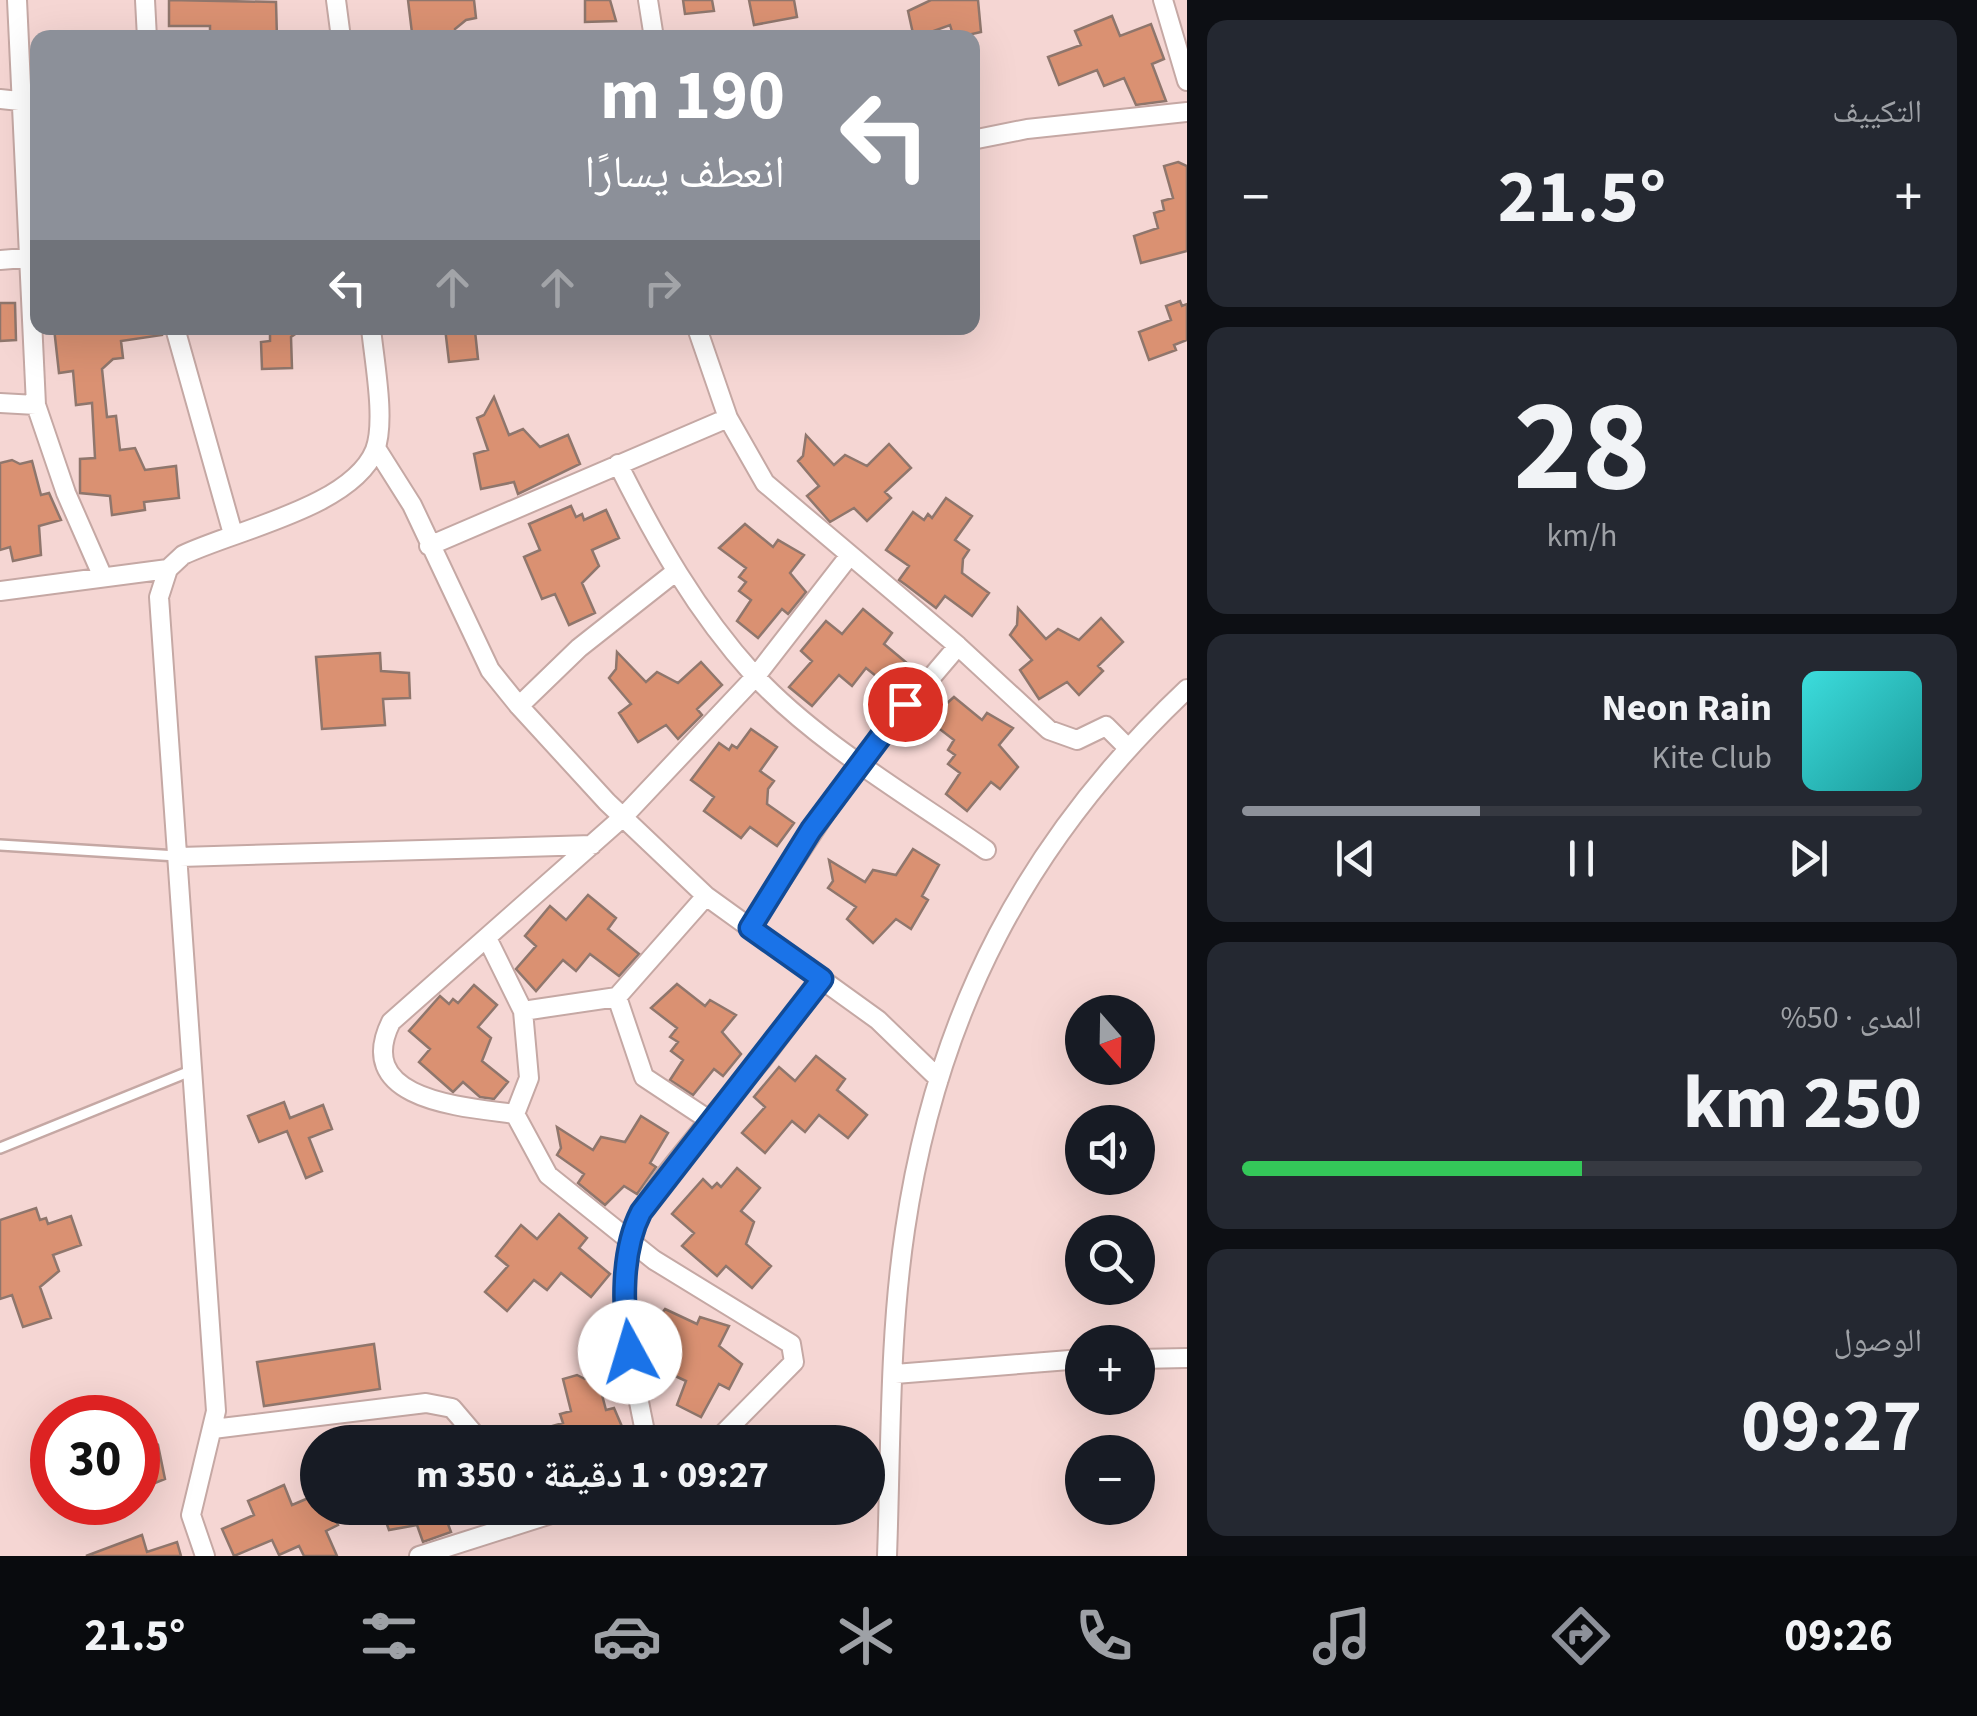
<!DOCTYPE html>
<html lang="ar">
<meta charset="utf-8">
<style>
:root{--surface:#171b24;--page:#242831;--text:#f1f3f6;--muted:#9ea1a6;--line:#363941;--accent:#8c9099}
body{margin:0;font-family:"Source Sans 3","Noto Naskh Arabic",sans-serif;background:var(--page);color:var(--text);direction:rtl;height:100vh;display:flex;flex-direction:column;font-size:38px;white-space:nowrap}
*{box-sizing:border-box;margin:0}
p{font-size:32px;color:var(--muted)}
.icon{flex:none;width:55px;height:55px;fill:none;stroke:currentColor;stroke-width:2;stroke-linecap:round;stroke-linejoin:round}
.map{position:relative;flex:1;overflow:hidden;direction:ltr}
.panel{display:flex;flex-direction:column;gap:20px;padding:20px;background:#0d0f14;width:790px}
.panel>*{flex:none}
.hud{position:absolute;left:30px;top:30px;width:950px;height:305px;border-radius:20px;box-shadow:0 10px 40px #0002;direction:rtl;background:#8c9099;color:#fff;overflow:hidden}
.needle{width:65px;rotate:160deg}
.fabs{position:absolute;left:1065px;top:995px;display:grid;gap:20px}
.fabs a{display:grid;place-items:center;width:90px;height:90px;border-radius:50%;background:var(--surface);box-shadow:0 10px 40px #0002;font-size:50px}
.speed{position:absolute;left:30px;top:1395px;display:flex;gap:20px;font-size:50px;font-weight:700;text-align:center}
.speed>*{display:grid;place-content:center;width:130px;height:130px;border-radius:50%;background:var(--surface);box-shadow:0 10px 40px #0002;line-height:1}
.speed .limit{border:15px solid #d22;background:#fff;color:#111}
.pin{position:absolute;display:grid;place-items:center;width:85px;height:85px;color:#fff;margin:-42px;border:5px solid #fff;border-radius:50%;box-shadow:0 2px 10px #0007}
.me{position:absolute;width:110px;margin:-55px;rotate:354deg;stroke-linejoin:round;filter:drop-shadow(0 0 8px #0008)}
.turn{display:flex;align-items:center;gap:35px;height:210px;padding:0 30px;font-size:45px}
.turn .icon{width:130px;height:130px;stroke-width:2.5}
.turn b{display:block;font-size:70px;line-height:85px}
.lanes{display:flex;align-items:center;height:95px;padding:0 30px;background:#0003;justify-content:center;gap:50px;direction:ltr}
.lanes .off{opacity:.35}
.big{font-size:75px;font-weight:700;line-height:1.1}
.panel .tile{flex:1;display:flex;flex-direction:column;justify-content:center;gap:15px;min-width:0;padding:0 35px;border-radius:20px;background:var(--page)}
.panel .dial{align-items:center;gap:0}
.dial b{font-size:130px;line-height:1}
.song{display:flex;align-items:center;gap:30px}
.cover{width:120px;height:120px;border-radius:15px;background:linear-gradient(135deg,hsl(180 70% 55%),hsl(180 70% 35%))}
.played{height:10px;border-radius:5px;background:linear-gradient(90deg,var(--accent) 35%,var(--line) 35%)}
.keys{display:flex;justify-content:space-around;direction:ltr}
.heat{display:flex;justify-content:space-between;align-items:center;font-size:55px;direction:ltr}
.charge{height:15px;border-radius:8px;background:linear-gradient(90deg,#34c759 50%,var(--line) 0)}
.trip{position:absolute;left:300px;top:1425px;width:585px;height:100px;border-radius:50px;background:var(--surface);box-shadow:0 10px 40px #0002;font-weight:700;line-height:100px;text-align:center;direction:rtl}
.tab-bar{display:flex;height:160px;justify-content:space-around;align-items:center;background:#090b0e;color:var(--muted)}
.tab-bar .icon{width:70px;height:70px}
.tab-bar .current{color:var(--accent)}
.tab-bar b{font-size:45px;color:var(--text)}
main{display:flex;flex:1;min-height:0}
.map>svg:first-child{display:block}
</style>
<main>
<section class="panel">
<div class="tile"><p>التكييف</p>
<div class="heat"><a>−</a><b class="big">21.5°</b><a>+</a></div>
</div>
<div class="tile dial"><b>28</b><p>km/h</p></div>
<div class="tile">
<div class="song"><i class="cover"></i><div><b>Neon Rain</b><p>Kite Club</p></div></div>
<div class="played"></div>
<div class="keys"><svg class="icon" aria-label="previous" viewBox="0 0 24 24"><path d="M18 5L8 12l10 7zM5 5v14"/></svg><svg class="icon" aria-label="pause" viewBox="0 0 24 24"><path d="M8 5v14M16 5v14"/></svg><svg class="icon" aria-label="next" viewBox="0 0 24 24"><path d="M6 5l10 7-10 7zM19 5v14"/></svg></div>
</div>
<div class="tile"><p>المدى · 50%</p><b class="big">250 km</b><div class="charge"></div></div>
<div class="tile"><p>الوصول</p><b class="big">09:27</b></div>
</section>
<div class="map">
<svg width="1187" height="1556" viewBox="0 0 1187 1556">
<rect width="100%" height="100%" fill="#f5d6d3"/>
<!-- building -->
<path fill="#da9172" stroke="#8f766c" stroke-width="2.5" d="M169,0L276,2L277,38L210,37V26H169Z
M408,0H474L476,18L466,20L455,29L456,38H427L426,32L412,33Z
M585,0H610L616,21L585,22Z
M683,0H712L714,11L685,14Z
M749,0H794L797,17L754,25Z
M931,0H978L981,32L954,38L950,25L914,38L908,11Z
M1112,16L1120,36L1151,24L1164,59L1152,64L1166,101L1136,105L1124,78L1104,86L1097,70L1059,85L1048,57L1081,45L1075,31Z
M1178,162L1187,166V251L1141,263L1134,236L1158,228L1154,213L1164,210L1162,201L1173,198L1164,166Z
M1180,301L1182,306L1187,304V340L1174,345L1176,350L1149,360L1139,332L1171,320L1166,306Z
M0,303H15L16,340L0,341Z
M54,328H162V335L121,341L123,358L113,359L102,369L107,417L116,416L120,450L135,448L145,470L176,466L179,498L144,502L145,510L112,515L110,496L80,493V459L95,458L92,403L76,405L73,371L59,373Z
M270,328H304L291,337L292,368L262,369L261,342L270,341Z
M445,328L475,331L478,359L449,362Z
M494,397L509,435L523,429L540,447L568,435L580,464L518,494L514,482L481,489L474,454L488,450L477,418L484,415Z
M806,435L834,465L845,455L867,466L889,444L911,468L885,492L891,498L867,521L854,508L830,522L807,496L819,486L798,461L803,456Z
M12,460L20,464L32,461L41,495L49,493L61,520L39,526L41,555L13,561L10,547L0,550V463Z
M946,498L972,516L955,540L969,550L963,559L962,573L989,593L972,616L945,596L936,608L906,585L899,580L909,566L886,550L913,512L924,520L928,514L932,518Z
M571,506L576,517L582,514L584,520L606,510L619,538L592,550L599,566L582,583L595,613L569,625L555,594L542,599L524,557L540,550L529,524Z
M745,524L773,547L778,540L804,555L790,573L806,592L788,614L782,609L758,638L737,621L751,600L739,591L746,582L739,577L746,568L719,548Z
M1018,608L1046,639L1058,629L1079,640L1101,618L1123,642L1098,666L1103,671L1079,695L1067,682L1039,699L1020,670L1032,660L1010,635L1017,625Z
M863,609L892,633L884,644L914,669L896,692L866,668L852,686L839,675L812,706L789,687L812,661L801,651L826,621L842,634Z
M617,652L646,682L657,672L678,683L701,662L722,685L697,709L702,715L678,739L666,725L638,742L619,713L631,704L609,678L616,669Z
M380,653L381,671L409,673L410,698L383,699L385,725L322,729L316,657Z
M954,697L982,720L987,713L1013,728L999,745L1018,767L1000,789L991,782L967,811L946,794L960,773L948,764L955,755L948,750L954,740L928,720Z
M751,729L777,747L760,771L774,781L768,789L767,804L794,823L777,846L750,827L741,838L704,811L714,797L691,780L719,743L729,750L732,745L737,748Z
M913,849L939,865L922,896L928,900L911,929L896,919L873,943L847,919L856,907L828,888L833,881L829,860L865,882L873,870L896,875Z
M588,895L616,918L608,929L639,954L619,976L590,954L576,971L563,960L536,991L516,969L536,946L525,936L550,906L566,920Z
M677,984L705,1006L710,1000L736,1015L722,1032L741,1054L723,1076L714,1069L693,1095L670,1080L683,1060L671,1051L678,1042L670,1037L677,1028L651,1008Z
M474,985L497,1005L478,1027L491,1038L482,1061L508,1082L494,1099L480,1097L463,1082L453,1092L419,1062L430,1049L409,1031L440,996L449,1004L453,999L458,1003Z
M816,1056L845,1079L837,1090L867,1115L848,1138L819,1115L805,1132L792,1121L765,1153L742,1133L765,1107L754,1097L779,1067L795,1081Z
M284,1102L290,1118L323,1105L332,1129L309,1138L322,1171L306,1178L287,1131L259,1142L248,1116Z
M641,1116L668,1133L650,1163L656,1167L637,1194L624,1186L605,1205L578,1183L584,1174L557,1155L561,1148L557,1127L593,1150L601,1137L625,1142Z
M737,1168L760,1188L741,1211L754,1222L746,1244L771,1266L752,1288L726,1266L717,1276L682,1246L694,1233L672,1214L703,1179L712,1188L717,1183L721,1187Z
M36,1208L40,1220L46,1218L48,1224L71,1216L81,1245L53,1255L59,1271L40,1287L51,1318L23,1327L12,1295L0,1299V1220Z
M559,1214L587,1238L579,1248L610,1274L591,1297L561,1273L547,1290L534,1280L507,1311L485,1292L508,1266L496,1256L521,1225L537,1239Z
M665,1309L697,1324L700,1317L729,1326L719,1346L742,1364L729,1389L719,1384L701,1417L677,1405L686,1381L673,1375L677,1365L669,1361L674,1351L644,1337Z
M374,1344L380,1389L264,1406L257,1362Z
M577,1375L585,1379L597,1376L606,1410L614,1408L626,1436L601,1442H557L552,1426L563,1423L560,1414L571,1411L563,1379Z
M158,1445L165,1479L138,1490V1453Z
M284,1485L292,1505L318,1494V1508H329L338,1525L326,1531L337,1556H304L299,1546L279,1555L272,1540L234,1556L222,1529L254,1515L248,1501Z
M381,1508H489V1509L448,1524L451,1532L423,1542L417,1525L389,1530Z
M142,1535L147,1552L177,1542L181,1556H86Z"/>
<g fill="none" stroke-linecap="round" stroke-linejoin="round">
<defs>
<path id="lane" d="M0,845L177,856
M0,1148L193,1070"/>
<path id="street" d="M17,0L36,405L66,493L102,575
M145,0L147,38
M336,0L341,38
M648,0L654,38
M1163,0L1187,81
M0,99L38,103
M972,140L1027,129L1187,112
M0,260L37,257
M175,328L233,534
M697,328L728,418L765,483L958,646L1049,730L1077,740L1106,726L1128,748
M0,403L36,405
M376,448L412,505L490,670L519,706L607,802L706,896L878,1020L939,1079
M618,464C656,540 696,611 754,675C817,743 911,797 986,850
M429,546L728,418
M0,591L168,569
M519,706L579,648L674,573
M180,857L592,845
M706,896L617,997L644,1077L709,1120L761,1061L823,979
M750,928L859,762L958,646
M487,938L523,1011
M617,997L523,1011L529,1078L515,1114L548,1175L654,1260L791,1344L794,1362L715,1442
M515,1114C465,1107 352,1101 391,1022L623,817L756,676L850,555
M1138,1359L1187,1358
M895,1374L1082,1359
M213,1429L426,1403L452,1408L481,1442
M647,1442C635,1378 607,1275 640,1213C658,1180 687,1150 709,1120
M504,1508L508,1528
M205,1556L191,1515L216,1411L159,597L168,569L183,555C235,530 352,507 375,450C386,421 374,360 371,328
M419,1556L570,1508
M887,1556C891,1448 889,1337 905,1230C937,1012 1027,840 1187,689"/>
</defs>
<!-- lane casing -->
<use href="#lane" stroke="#c5a8a4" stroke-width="14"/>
<!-- street casing -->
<use href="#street" stroke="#c5a8a4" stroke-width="22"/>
<!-- lane -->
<use href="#lane" stroke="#fff" stroke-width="9"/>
<!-- street -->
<use href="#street" stroke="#fff" stroke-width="18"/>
</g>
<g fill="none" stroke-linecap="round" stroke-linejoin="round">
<defs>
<path id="route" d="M630,1352C622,1310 621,1251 641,1212L822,979L750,928L811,830L905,704"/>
</defs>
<!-- route casing -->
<use href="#route" stroke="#114b97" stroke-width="25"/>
<!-- route -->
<use href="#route" stroke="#1a73e8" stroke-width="18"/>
</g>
</svg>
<div class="fabs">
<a><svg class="needle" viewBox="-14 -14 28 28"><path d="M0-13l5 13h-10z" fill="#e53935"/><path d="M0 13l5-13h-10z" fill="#9ea1a6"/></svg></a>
<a><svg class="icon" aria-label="sound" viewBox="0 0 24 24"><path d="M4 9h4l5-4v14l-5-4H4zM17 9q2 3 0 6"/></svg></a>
<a><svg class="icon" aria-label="search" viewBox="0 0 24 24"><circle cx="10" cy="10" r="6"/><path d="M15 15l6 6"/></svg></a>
<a>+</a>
<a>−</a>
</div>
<div class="speed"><div class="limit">30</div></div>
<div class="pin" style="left:905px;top:704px;background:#d93025"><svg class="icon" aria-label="arrive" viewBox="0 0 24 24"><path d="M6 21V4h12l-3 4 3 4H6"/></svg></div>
<svg class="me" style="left:630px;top:1352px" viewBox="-20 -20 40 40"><circle r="19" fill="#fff"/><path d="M0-13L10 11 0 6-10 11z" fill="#1a73e8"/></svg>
<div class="trip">09:27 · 1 دقيقة · 350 m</div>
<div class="hud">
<div class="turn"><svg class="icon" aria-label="left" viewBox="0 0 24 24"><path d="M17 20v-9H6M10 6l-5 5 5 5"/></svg><div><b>190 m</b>انعطف يسارًا</div></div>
<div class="lanes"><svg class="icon" aria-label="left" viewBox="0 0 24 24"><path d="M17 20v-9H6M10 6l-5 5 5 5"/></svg><svg class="icon off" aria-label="ahead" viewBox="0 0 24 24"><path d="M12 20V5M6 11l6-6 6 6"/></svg><svg class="icon off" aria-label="ahead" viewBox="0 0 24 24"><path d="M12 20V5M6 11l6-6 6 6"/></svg><svg class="icon off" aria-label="right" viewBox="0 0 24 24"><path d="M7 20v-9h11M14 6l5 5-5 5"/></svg></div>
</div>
</div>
</main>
<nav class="tab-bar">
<b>09:26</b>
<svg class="icon current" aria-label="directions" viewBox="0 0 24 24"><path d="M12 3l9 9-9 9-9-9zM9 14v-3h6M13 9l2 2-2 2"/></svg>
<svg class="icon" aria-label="music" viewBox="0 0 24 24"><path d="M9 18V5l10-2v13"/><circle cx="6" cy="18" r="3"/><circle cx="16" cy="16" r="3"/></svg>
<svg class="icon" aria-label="phone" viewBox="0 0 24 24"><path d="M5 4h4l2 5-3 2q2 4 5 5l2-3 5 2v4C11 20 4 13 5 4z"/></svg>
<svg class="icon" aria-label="climate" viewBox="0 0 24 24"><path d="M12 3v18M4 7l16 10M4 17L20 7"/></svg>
<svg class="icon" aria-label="car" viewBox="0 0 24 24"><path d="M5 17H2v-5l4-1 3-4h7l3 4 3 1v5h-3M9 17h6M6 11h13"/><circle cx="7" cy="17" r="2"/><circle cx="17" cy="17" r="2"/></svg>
<svg class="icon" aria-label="filters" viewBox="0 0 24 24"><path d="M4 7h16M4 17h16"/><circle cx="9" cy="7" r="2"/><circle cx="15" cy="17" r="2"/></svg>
<b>21.5°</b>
</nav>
